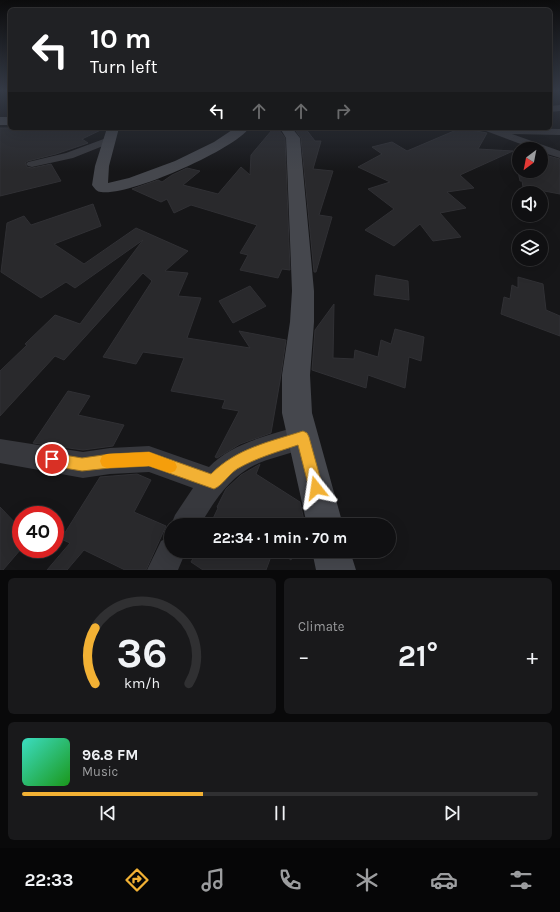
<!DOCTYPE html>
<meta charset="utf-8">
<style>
:root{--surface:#101012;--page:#19191b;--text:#f1f3f6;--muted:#9c9d9f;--line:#303032;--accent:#f2b134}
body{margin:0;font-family:Karla,sans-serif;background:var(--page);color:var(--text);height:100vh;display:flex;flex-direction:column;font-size:15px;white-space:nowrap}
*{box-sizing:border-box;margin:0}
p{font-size:13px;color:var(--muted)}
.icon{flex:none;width:22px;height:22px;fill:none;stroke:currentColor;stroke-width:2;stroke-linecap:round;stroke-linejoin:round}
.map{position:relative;height:570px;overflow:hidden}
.details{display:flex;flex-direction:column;gap:8px;padding:8px;background:#09090a;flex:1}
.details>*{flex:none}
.banner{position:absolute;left:8px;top:8px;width:544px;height:122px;border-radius:6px;box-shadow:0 4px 16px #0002,0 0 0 1px var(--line);background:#202124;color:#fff;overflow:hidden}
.needle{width:26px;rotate:212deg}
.fabs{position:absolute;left:512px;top:142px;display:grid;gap:8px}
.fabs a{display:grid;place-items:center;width:36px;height:36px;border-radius:50%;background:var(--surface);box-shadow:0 4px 16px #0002,0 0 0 1px var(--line);font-size:20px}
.speed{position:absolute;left:12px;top:506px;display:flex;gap:8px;font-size:20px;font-weight:700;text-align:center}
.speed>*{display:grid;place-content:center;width:52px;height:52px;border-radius:50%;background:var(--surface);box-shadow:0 4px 16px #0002,0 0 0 1px var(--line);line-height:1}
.speed .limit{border:6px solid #d22;background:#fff;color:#111}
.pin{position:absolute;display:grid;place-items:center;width:34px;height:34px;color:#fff;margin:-17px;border:2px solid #fff;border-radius:50%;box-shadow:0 1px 4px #0007}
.me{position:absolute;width:44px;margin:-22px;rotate:345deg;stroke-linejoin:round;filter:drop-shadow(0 0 3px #0008)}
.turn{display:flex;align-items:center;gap:14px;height:84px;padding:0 16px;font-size:18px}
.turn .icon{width:52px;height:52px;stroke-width:2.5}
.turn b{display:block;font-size:28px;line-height:34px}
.lanes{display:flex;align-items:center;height:38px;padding:0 16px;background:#0003;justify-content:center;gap:20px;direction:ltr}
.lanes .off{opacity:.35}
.big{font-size:30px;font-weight:700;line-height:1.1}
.details .widget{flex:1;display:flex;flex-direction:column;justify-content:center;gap:6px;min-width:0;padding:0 14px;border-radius:6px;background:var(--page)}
.details .dial{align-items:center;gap:0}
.dial svg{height:104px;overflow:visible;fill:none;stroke:var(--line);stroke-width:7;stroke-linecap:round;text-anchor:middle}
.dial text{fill:var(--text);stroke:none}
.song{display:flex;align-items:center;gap:12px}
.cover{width:48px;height:48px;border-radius:6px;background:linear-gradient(135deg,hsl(170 70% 55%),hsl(120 70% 35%))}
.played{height:4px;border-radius:2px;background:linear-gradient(90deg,var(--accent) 35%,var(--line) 35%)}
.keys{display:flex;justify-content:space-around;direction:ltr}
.heat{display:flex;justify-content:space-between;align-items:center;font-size:22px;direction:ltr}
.details .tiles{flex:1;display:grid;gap:8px;grid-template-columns:1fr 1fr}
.widget:last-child{grid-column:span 2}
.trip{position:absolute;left:164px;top:518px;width:232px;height:40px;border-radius:20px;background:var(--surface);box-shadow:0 4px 16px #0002,0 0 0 1px var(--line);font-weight:700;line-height:40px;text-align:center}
.tab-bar{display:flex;height:64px;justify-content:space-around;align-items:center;background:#060607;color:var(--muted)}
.tab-bar .icon{width:28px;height:28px}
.tab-bar .current{color:var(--accent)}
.tab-bar b{font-size:18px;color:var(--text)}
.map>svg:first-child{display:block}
</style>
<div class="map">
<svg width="560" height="570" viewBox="0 0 560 570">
<rect width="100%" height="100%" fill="#161618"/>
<!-- building -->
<path fill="#29292c" stroke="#303034" d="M0,128H105L82,139L88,143L56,154L28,161L25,163L27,167L32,168L51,164L61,181L0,196Z
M294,128H305L315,141H321L313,169L333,171L319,215L332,217L316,272H314L301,138Z
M461,128L487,133L478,149L513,151L460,175L474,188L447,192L466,208L440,213L461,237L433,241L420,224L394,246L365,230L394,209L368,189L390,182L358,167L382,154L372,147L392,142L407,151Z
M272,130H279L285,138L290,270L282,269L278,278L240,270L248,255L240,253L257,225L191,205L174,213L167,199L161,202L132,189L158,180L162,182L172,175L187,168L200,171L183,185L218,194L241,167L250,175L251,155Z
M514,152H519V171H541V154L560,159V194L523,187L522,181H520Z
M93,204L101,226L54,244L84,264L136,228L188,251L165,271L188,273L178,296L201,298L187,338L250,348L239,331L286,340L280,381L271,433L240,444L217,458L215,457L239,411L222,408L225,400L171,391L184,358L143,352L136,364L103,357L152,281L143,273L64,360L55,356L0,416V371L27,345L25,344L55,315L80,324L143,240L75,288L66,282L41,298L1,272L7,223L24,216L31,225Z
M376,275L408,281L409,300L374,295Z
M518,277L543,284L546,310L560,316V336L501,314L504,297L510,299L512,285L518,288Z
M250,286L266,306L233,323L219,301Z
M334,304L333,358L354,359L355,350L378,357L381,340L391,344L395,329L424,337L421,361L409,357L405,388L368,375L366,388L312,370L315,330Z
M68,391L90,396L78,415L124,425L113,446L83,450L33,443Z
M260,464L256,474L300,502L305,525H210L218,508L217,507L226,489L241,475Z
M137,474L151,480L134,512L166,526L146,570H125L84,550L67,570H47L70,543L61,539L100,477Z
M0,507L21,529V549L3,570H0Z
M197,551H273L266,570H203L191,562Z
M278,551H295L291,560Z"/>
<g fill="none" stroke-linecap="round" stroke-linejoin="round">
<!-- street -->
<path fill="#37383d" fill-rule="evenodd" d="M560,105V111L550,112V106Z
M485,128L500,130L504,128L560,129V135L512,134L560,151V158L541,152V149H534L486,131Z
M109,137L113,138L114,140L113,142L73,158L32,167L28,166L26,164L28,162L66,153Z
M303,425L312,428L315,437L312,446C294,453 276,456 259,463C231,475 215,500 200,525H171L175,515L193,488L149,472L110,474L83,478L0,463V439L83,452L110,448L149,446L209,467C233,442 270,435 303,425Z
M171,536V551H186L178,570H147L161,541Z"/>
<!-- secondary -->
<path fill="#45474d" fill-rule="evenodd" d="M0,117H10V125H0Z
M107,128H119L109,166L108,183L129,178L175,161L214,142L235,128H249C234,150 127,197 101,192C97,192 95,189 92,185L95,166Z
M280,128H292L300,138L314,291V322L310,375L312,413L343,525H307L282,413V375L290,322L292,291L286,138Z
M312,551H350L356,570H316Z"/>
</g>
<!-- sky -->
<linearGradient id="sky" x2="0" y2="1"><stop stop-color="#0c0c0d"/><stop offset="0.53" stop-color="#363c48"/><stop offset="1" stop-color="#363c48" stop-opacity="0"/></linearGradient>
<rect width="560" height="171" fill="url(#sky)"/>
<!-- route -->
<path fill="#f2b134" stroke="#9d7322" d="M303,431L307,433L309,437L323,488L321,493L316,495L311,493L309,488L298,445C277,452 256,458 237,469C228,475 223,485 214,489L149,466L110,468L82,471L52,466L47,464L45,459L47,455L52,453L82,458L110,454L149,452L211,474C237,448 269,442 303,431Z"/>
<!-- slow -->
<path fill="#f59e0b" d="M149,452L175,462L177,467L175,471L170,473L149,466L107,468L102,466L100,461L102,456L107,454Z"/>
</svg>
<div class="fabs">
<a><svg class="needle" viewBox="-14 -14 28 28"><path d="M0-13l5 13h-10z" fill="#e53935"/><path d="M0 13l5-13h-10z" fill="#9c9d9f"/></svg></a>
<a><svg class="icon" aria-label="sound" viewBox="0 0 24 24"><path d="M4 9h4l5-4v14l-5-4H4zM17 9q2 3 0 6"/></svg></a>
<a><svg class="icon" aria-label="layers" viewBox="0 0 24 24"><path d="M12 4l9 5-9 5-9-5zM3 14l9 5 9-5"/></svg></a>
</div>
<div class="speed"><div class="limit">40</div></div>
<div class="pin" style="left:52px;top:459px;background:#d93025"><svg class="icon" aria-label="arrive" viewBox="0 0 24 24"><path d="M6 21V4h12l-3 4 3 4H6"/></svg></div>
<svg class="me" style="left:316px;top:488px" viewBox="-20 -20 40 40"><path d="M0-17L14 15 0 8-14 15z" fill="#f2b134" stroke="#fff" stroke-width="4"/></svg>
<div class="trip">22:34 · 1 min · 70 m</div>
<div class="banner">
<div class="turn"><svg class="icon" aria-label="left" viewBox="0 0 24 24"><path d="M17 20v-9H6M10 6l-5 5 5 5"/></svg><div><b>10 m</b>Turn left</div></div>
<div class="lanes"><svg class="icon" aria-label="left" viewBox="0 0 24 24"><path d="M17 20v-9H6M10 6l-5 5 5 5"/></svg><svg class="icon off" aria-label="ahead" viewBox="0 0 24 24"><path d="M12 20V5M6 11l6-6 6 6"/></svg><svg class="icon off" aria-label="ahead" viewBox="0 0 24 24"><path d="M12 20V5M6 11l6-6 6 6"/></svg><svg class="icon off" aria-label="right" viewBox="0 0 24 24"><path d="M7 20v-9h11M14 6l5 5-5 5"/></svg></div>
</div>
</div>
<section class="details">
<div class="tiles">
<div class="widget dial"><svg viewBox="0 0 100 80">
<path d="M14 69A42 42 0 1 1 86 69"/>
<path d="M14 69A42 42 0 0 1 14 26" stroke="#f2b134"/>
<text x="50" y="56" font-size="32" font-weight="700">36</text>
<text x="50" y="72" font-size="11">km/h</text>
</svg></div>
<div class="widget"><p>Climate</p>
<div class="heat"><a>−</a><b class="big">21°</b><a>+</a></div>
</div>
<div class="widget">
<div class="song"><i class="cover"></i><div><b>96.8 FM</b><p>Music</p></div></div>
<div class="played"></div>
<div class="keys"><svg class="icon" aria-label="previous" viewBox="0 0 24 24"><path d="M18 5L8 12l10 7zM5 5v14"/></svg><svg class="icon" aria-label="pause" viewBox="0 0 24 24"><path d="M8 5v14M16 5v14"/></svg><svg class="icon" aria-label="next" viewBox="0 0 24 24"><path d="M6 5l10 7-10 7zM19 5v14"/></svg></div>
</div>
</div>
</section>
<nav class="tab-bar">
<b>22:33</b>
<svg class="icon current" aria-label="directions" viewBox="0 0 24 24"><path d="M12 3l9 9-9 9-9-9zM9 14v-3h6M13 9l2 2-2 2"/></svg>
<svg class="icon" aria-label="music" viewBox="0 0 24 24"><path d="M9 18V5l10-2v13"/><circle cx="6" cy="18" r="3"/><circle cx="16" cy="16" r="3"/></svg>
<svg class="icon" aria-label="phone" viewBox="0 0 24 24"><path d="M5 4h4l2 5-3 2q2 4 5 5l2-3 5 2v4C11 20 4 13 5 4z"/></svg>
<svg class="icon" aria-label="climate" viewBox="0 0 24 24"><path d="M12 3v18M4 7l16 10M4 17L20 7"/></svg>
<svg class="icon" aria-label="car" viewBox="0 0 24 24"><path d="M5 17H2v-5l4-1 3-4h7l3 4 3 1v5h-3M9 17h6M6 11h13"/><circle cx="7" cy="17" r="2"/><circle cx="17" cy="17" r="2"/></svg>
<svg class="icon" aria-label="filters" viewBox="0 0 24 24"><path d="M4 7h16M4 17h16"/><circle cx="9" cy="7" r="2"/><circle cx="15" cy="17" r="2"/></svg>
</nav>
